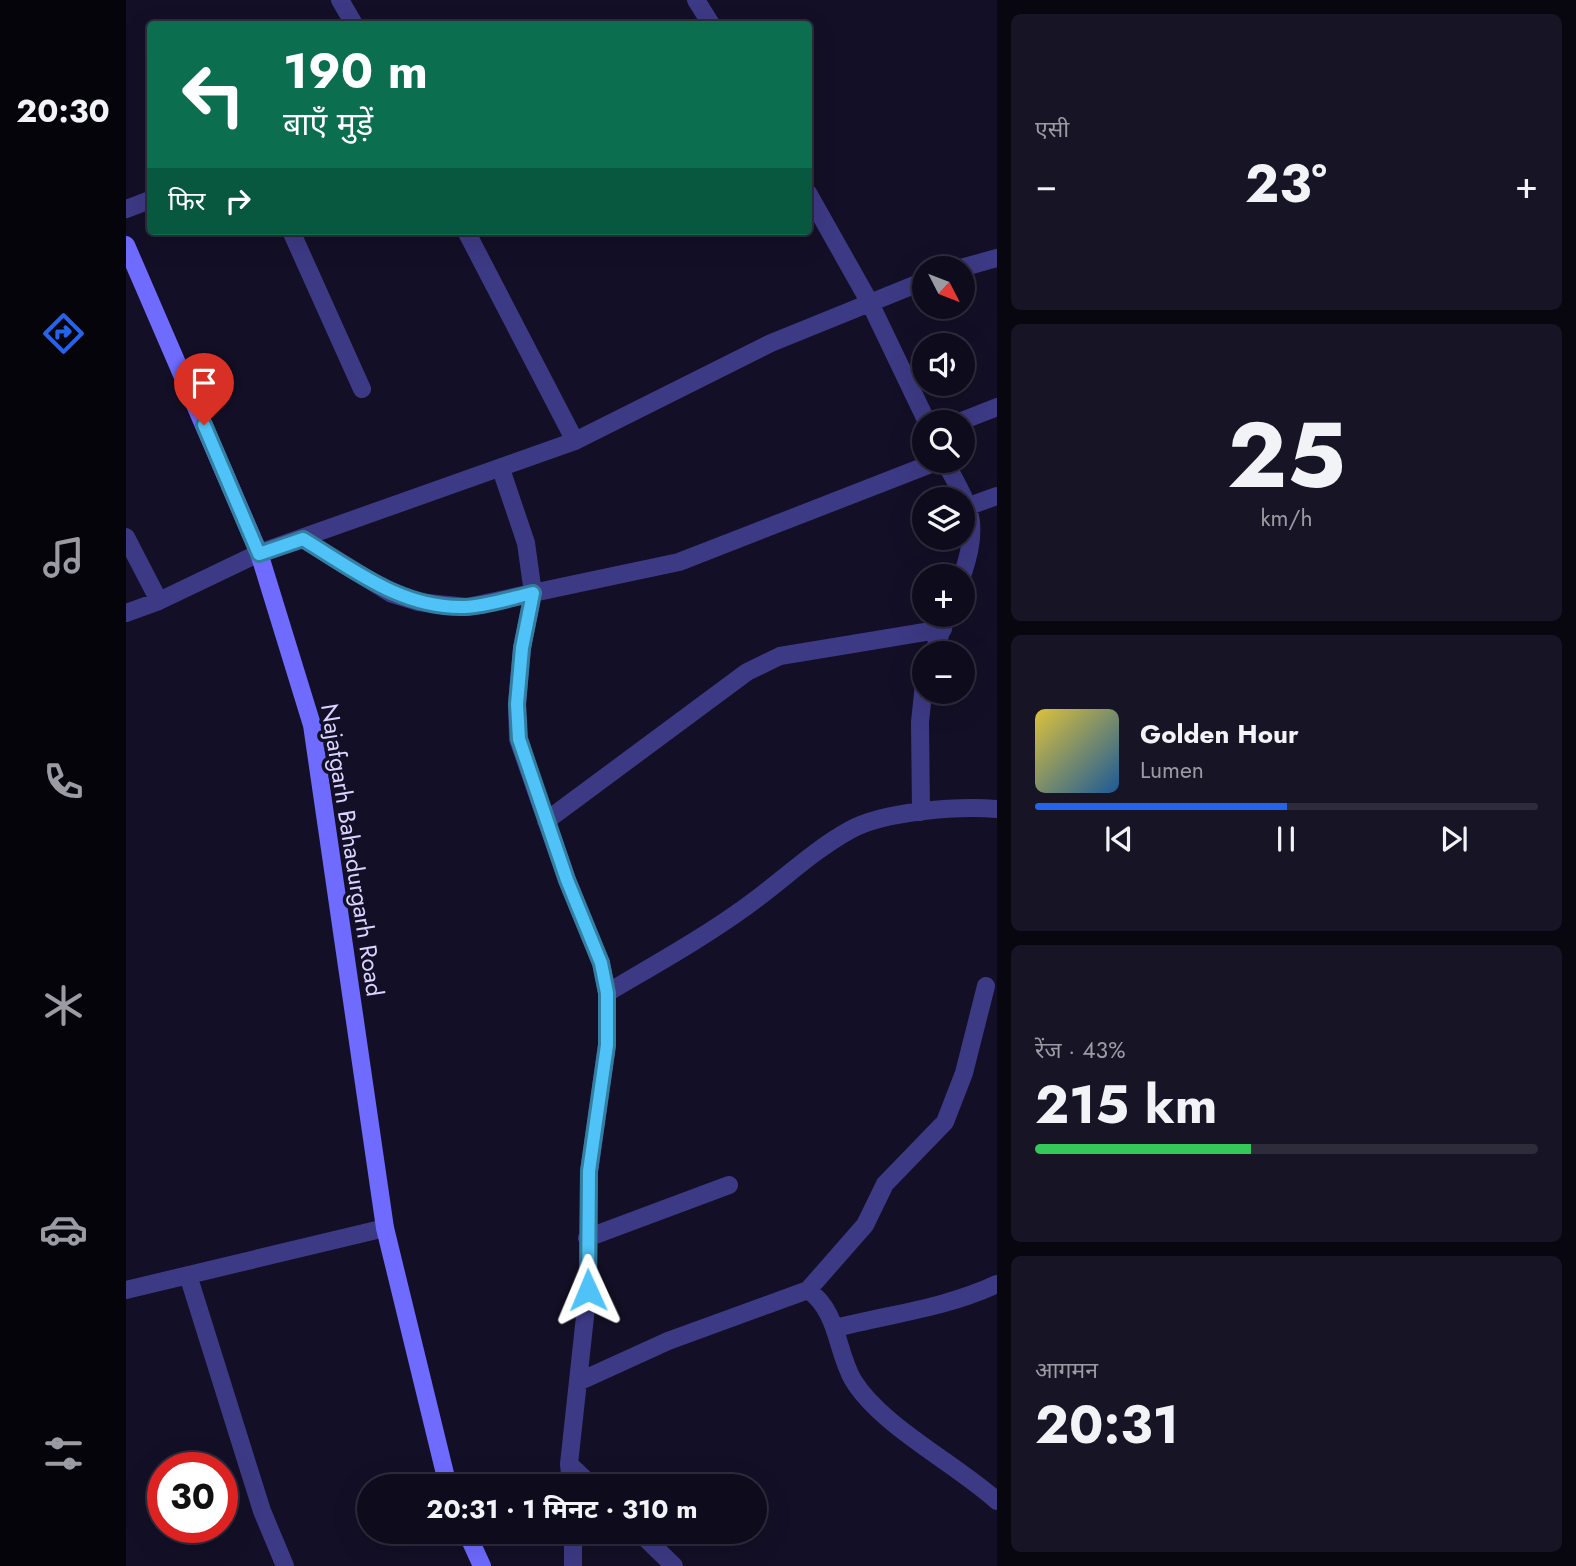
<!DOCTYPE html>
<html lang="hi">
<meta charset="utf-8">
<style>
:root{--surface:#0e0b1c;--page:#171425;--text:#f1f3f6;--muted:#9b9ba3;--line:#2e2b3b;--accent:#2563eb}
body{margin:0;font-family:Jost,"Noto Sans Devanagari",sans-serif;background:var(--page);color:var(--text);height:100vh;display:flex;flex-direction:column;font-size:26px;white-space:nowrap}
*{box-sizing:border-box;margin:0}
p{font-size:23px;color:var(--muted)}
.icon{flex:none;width:38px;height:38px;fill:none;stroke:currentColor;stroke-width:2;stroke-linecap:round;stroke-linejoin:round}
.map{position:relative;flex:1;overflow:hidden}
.side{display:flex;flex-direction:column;gap:14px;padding:14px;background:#08060f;width:579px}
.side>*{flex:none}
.hud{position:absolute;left:21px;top:21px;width:665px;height:214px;border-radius:7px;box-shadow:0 7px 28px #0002,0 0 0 2px var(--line);background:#0b6e4f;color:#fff;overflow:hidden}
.needle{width:46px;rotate:132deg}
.fabs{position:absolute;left:786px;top:256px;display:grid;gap:14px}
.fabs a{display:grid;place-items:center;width:63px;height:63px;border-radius:50%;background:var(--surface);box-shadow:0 7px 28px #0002,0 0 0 2px var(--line);font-size:35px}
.speed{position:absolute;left:21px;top:1452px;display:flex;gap:14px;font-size:35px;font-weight:700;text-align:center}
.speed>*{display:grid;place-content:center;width:91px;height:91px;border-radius:50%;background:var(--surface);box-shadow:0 7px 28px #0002,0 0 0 2px var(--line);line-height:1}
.speed .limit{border:10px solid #d22;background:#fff;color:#111}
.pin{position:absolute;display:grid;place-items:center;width:60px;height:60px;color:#fff;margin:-72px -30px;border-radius:50% 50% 50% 0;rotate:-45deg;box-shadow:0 0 7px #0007}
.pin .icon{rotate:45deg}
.me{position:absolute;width:77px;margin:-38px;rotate:359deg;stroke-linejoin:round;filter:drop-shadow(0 0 5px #0008)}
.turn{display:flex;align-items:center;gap:24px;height:147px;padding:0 21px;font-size:32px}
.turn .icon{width:91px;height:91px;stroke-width:2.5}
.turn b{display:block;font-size:49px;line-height:60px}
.then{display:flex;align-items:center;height:66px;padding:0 21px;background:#0003;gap:14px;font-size:26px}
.big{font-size:52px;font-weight:700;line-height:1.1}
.side .widget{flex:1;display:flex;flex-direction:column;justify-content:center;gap:10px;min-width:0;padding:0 24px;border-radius:10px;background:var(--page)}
.side .dial{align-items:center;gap:0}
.dial b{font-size:91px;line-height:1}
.song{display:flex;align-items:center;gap:21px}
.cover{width:84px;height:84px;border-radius:10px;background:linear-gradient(135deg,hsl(50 70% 55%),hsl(210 70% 35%))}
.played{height:7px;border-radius:4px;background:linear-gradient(90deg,var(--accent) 50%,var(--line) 50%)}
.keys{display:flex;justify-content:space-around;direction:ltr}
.heat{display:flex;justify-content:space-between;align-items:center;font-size:38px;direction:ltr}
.charge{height:10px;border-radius:5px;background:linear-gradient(90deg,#34c759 43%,var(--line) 0)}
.trip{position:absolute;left:231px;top:1474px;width:410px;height:70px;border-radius:35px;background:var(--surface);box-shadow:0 7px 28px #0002,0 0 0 2px var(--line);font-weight:700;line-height:70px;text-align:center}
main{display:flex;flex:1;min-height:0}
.tab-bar{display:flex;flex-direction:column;width:126px;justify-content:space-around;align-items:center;background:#06040b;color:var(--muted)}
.tab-bar .icon{width:49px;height:49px}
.tab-bar .active{color:var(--accent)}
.tab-bar b{font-size:32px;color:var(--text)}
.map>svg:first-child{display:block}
</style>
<main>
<nav class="tab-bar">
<b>20:30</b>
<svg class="icon active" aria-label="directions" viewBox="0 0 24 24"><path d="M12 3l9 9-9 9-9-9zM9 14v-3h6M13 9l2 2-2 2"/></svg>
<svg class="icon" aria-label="music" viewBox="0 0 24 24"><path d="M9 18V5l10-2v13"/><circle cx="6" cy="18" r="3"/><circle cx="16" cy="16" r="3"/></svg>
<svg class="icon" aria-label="phone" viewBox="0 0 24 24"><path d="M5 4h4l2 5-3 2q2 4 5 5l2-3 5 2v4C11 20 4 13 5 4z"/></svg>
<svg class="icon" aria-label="climate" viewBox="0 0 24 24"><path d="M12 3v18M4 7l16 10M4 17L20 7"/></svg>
<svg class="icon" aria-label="car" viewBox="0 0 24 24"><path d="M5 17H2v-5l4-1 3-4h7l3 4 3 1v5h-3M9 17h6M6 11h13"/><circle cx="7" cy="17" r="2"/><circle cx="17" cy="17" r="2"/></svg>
<svg class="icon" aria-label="filters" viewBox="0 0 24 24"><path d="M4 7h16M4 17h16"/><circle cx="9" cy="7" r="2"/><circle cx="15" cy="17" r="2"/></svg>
</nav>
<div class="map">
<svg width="871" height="1566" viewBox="0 0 871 1566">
<rect width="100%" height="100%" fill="#130f26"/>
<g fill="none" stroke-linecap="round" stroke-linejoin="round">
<!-- street -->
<path stroke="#3d3a85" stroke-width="18" d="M214,0L228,24
M570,0L585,24
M682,193L744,303L801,422
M0,209L24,200
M165,231L236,389
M340,231L449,441
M835,268L871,258
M833,422L871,407
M818,460C844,508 855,522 836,576
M375,469L400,543L407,593L396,648L391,704L392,739L441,880L475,963L481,993V1045L463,1172L462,1289L443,1464L445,1486
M843,506L871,496
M0,537L33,601
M177,539L266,594L292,602L341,607L553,562L815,460
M0,613L33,601L133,553L449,441L645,343L798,281
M807,653L822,614
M795,812L794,722L798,684
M420,821L621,672L654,656L817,629
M481,993C528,965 577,938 621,906C656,881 686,851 724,830C758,811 832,806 871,809
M461,1238L603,1185
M62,1275L136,1511L159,1566
M0,1290L259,1228
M682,1290L739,1225L759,1184L819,1122L838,1073L860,986
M710,1328C764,1314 820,1308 871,1284
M452,1382L542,1341L682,1290C713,1312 710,1351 727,1380C755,1426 829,1463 871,1501
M443,1464L466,1486
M447,1531V1566
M512,1531L548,1566"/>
<!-- secondary -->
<path stroke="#6f6bff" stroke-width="18" d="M0,245L133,553L186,725L259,1228L322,1486
M340,1531L356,1566"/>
</g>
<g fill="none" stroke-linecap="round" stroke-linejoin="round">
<defs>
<path id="route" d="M78,425L133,554L177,539C228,570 276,609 339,607C361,606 385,598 407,593L396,648L391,704L393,739L441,880L475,963L481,993V1045L463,1171L462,1290"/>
</defs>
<!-- route casing -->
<use href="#route" stroke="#337fa1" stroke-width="18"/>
<!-- route -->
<use href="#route" stroke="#4fc3f7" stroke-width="12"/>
</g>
<g text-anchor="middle" stroke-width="7" stroke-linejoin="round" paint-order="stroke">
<!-- street labels -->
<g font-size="24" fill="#d9d4ff" stroke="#130f26">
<text transform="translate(226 850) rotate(81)" y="8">Najafgarh Bahadurgarh Road</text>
</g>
</g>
</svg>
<div class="fabs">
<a><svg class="needle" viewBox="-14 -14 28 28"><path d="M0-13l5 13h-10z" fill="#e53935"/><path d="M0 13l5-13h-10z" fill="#9b9ba3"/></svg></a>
<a><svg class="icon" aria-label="sound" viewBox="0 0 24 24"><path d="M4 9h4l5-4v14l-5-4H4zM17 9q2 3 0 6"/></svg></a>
<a><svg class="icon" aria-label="search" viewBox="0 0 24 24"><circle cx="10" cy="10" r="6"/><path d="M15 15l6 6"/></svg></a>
<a><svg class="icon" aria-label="layers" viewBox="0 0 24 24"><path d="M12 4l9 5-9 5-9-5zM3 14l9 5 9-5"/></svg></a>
<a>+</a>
<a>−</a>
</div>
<div class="speed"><div class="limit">30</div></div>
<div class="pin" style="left:78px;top:425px;background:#d93025"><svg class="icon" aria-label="arrive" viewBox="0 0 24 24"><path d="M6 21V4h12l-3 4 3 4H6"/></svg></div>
<svg class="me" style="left:462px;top:1290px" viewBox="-20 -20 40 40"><path d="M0-17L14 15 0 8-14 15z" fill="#4fc3f7" stroke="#fff" stroke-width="4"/></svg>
<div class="trip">20:31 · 1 मिनट · 310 m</div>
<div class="hud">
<div class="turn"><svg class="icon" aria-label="left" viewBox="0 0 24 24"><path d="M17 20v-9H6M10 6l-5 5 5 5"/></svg><div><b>190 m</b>बाएँ मुड़ें</div></div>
<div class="then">फिर<svg class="icon" aria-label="right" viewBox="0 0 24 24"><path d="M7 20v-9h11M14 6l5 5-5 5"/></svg></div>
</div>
</div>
<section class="side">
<div class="widget"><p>एसी</p>
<div class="heat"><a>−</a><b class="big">23°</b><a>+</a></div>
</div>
<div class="widget dial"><b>25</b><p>km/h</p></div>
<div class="widget">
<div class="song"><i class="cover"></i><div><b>Golden Hour</b><p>Lumen</p></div></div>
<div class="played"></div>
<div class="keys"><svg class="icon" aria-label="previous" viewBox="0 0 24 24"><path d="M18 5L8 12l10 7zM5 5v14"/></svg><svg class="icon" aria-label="pause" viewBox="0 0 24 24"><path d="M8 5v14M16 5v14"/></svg><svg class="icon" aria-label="next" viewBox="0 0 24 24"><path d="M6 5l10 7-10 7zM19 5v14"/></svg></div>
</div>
<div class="widget"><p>रेंज · 43%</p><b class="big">215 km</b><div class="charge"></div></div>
<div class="widget"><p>आगमन</p><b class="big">20:31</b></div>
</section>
</main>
